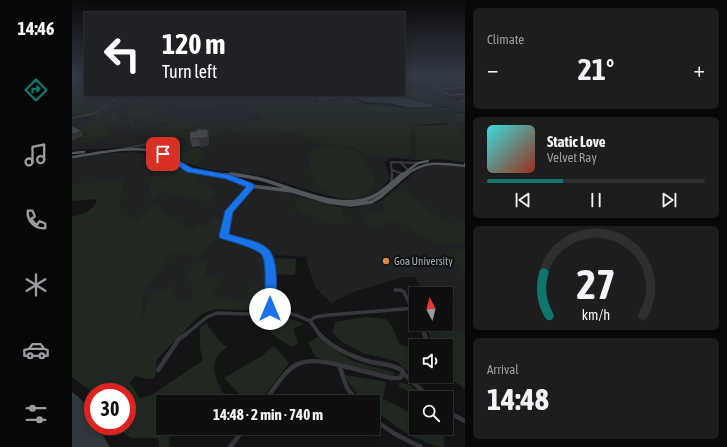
<!DOCTYPE html>
<meta charset="utf-8">
<style>
:root{--surface:#0f0f10;--page:#1d1d1e;--text:#f1f3f6;--muted:#9b9c9f;--line:#2f2f30;--accent:#0f766e}
body{margin:0;font-family:"Asap Condensed",sans-serif;background:var(--page);color:var(--text);height:100vh;display:flex;flex-direction:column;font-size:15px;white-space:nowrap}
*{box-sizing:border-box;margin:0}
p{font-size:13px;color:var(--muted)}
.icon{flex:none;width:22px;height:22px;fill:none;stroke:currentColor;stroke-width:2;stroke-linecap:round;stroke-linejoin:round}
.map{position:relative;flex:1;overflow:hidden}
.panel{display:flex;flex-direction:column;gap:8px;padding:8px;background:#080809;width:262px}
.panel>*{flex:none}
.banner{position:absolute;left:12px;top:12px;width:321px;height:84px;border-radius:0px;box-shadow:0 2px 10px #0003,0 0 0 1px var(--line);background:#202124;color:#fff;overflow:hidden}
.needle{width:26px;rotate:353deg}
.tools{position:absolute;left:337px;top:287px;display:grid;gap:8px}
.tools a{display:grid;place-items:center;width:44px;height:44px;border-radius:0px;background:var(--surface);box-shadow:0 2px 10px #0003,0 0 0 1px var(--line);font-size:20px}
.speed{position:absolute;left:12px;top:383px;display:flex;gap:8px;font-size:20px;font-weight:700;text-align:center}
.speed>*{display:grid;place-content:center;width:52px;height:52px;border-radius:50%;background:var(--surface);box-shadow:0 2px 10px #0003,0 0 0 1px var(--line);line-height:1}
.speed .limit{border:6px solid #d22;background:#fff;color:#111}
.pin{position:absolute;display:grid;place-items:center;width:34px;height:34px;color:#fff;margin:-17px;border-radius:8px;box-shadow:0 2px 6px #0006}
.me{position:absolute;width:44px;margin:-22px;rotate:0deg;stroke-linejoin:round;filter:drop-shadow(0 0 3px #0008)}
.turn{display:flex;align-items:center;gap:14px;height:84px;padding:0 12px;font-size:18px}
.turn .icon{width:52px;height:52px;stroke-width:2.5}
.turn b{display:block;font-size:28px;line-height:34px}
.big{font-size:30px;font-weight:700;line-height:1.1}
.panel .card{flex:1;display:flex;flex-direction:column;justify-content:center;gap:6px;min-width:0;padding:0 14px;border-radius:6px;background:var(--page)}
.panel .dial{align-items:center;gap:0}
.dial svg{height:104px;overflow:visible;fill:none;stroke:var(--line);stroke-width:7;stroke-linecap:round;text-anchor:middle}
.dial text{fill:var(--text);stroke:none}
.song{display:flex;align-items:center;gap:12px}
.cover{width:48px;height:48px;border-radius:6px;background:linear-gradient(135deg,hsl(180 70% 55%),hsl(10 70% 35%))}
.played{height:4px;border-radius:2px;background:linear-gradient(90deg,var(--accent) 35%,var(--line) 35%)}
.keys{display:flex;justify-content:space-around;direction:ltr}
.heat{display:flex;justify-content:space-between;align-items:center;font-size:22px;direction:ltr}
.trip{position:absolute;left:84px;top:395px;width:224px;height:40px;border-radius:0px;background:var(--surface);box-shadow:0 2px 10px #0003,0 0 0 1px var(--line);font-weight:700;line-height:40px;text-align:center}
main{display:flex;flex:1;min-height:0}
.tabs{display:flex;flex-direction:column;width:72px;justify-content:space-around;align-items:center;background:#060606;color:var(--muted)}
.tabs .icon{width:28px;height:28px}
.tabs .current{color:var(--accent)}
.tabs b{font-size:18px;color:var(--text)}
.map>svg:first-child{display:block}
</style>
<main>
<nav class="tabs">
<b>14:46</b>
<svg class="icon current" aria-label="directions" viewBox="0 0 24 24"><path d="M12 3l9 9-9 9-9-9zM9 14v-3h6M13 9l2 2-2 2"/></svg>
<svg class="icon" aria-label="music" viewBox="0 0 24 24"><path d="M9 18V5l10-2v13"/><circle cx="6" cy="18" r="3"/><circle cx="16" cy="16" r="3"/></svg>
<svg class="icon" aria-label="phone" viewBox="0 0 24 24"><path d="M5 4h4l2 5-3 2q2 4 5 5l2-3 5 2v4C11 20 4 13 5 4z"/></svg>
<svg class="icon" aria-label="climate" viewBox="0 0 24 24"><path d="M12 3v18M4 7l16 10M4 17L20 7"/></svg>
<svg class="icon" aria-label="car" viewBox="0 0 24 24"><path d="M5 17H2v-5l4-1 3-4h7l3 4 3 1v5h-3M9 17h6M6 11h13"/><circle cx="7" cy="17" r="2"/><circle cx="17" cy="17" r="2"/></svg>
<svg class="icon" aria-label="filters" viewBox="0 0 24 24"><path d="M4 7h16M4 17h16"/><circle cx="9" cy="7" r="2"/><circle cx="15" cy="17" r="2"/></svg>
</nav>
<div class="map">
<svg width="393" height="447" viewBox="0 0 393 447">
<rect width="100%" height="100%" fill="#141416"/>
<!-- built -->
<path fill="#202122" d="M51,95H199L310,124L365,125L381,122L393,123V162L368,159L344,160L321,158L315,160L313,163L317,177L316,181L309,189L296,197L278,200L270,199L245,193L191,176L134,169L123,166L111,162L104,155L99,142L95,140H87L67,146L45,148L0,150V118L28,113Z
M61,152L87,156L107,168L125,174L159,180L173,186L214,192L265,206L278,208L307,202L342,173L353,166L374,164L393,167V366L367,324H374V294H352L343,277H332L278,293L259,303L244,288L235,263V257L203,255V304L172,310L143,309L129,314L85,359L66,328L25,199L0,201V159L26,154Z"/>
<!-- green -->
<path fill="#212821" d="M332,76H393V81L390,79L387,80L388,81H378L388,85L393,83V86L370,85L374,87L368,88L360,83L332,86Z
M0,77L13,78V95H49L28,110L19,114L0,117Z
M358,85L376,95L373,97C382,95 384,102 393,101V111L367,106L327,95H332V88Z
M93,95H133L125,99L146,104L139,108H108L104,100H116V97L101,99Z
M184,95H250L241,101L243,102L269,97L279,98L294,104L342,109L362,108L393,114V123H381L390,129L393,141V162L368,159L344,160L343,126H365L379,123L341,125L338,134L340,155L324,157L298,155L283,147L270,146L287,153L303,181C298,205 259,202 246,186C240,179 238,165 235,157C243,144 256,146 268,145L243,143L224,132L183,135L160,133L157,127L172,125L190,120V113L181,111Z
M82,96H85L82,102H101L103,104L91,103L78,106L80,109L93,107L90,111L78,115L79,116L60,117L54,115L53,110L63,109L72,104V102L62,98Z
M49,98H56L27,119L16,120Z
M45,111L46,118L52,121L60,119L66,127L82,116L85,118L96,115L100,119L97,122L75,123L66,130L60,129L56,122L48,124V127L39,129L30,122L31,119L39,112Z
M103,119L106,120L107,124L118,123L120,120H129L126,126L150,127L156,133L140,138L135,134L113,136L102,141L91,137H83Z
M27,121L38,131L37,136L19,142H6L16,134L10,128L0,129V126Z
M93,141L97,145L99,155L90,150L64,148L85,142Z
M117,149H125L132,151L133,155L123,166L111,162L103,152H115Z
M85,155C101,159 109,171 127,175L123,180L124,183L140,186L143,194L136,202L94,192L88,193L80,201L77,188Z
M51,180L47,206L48,214L66,220L82,204L95,217L120,230L125,224L134,226L142,216L154,221L151,229L127,256L113,253L100,254L73,289L67,325L79,293L99,287L103,292L104,303L119,301L121,283L113,279L120,268L129,260L134,263L133,275L146,277L149,280L140,296C152,299 163,303 175,298L176,290L182,286L190,283L187,258H192L195,260L194,306L172,310L143,309L129,314L85,359L83,378L74,379L63,376L58,383L68,398L80,395L131,360L128,348V328L134,323L148,342L155,347C152,350 146,354 144,359C138,373 149,389 156,401L155,402H91V428H112L98,437L97,447H87L86,438H59L41,426H55V392L21,393L0,377V216C10,215 23,210 25,199L0,201V185Z
M327,189C349,200 361,217 384,226L388,222L393,221V236L390,242C379,243 366,244 356,239C342,233 332,222 317,220C307,230 302,228 291,221L292,215L311,214L314,207L309,202Z
M227,197L270,208L273,219L271,224L250,223L245,217L231,214L223,209Z
M393,248V276L380,254Z
M202,258L224,259L223,275L203,274Z
M195,313L211,316L232,324L221,329L226,343L220,347L200,334Z
M294,317L314,319L320,327L328,344L344,350V376H374V346H362L356,332L385,331L393,337V390C377,373 370,379 350,384L324,361L291,353L270,342L260,332L263,322Z
M246,337L261,349L280,361L322,372L323,375L319,376L276,367L244,357L236,343Z
M202,346L217,363L187,402H175L152,378L188,357Z
M273,375L314,382L311,399L337,412L339,393L327,387V382L338,385L353,398H344V428H373L372,447C351,447 317,422 301,409V402L291,401L279,386Z"/>
<!-- water -->
<path fill="#2f393d" d="M253,95H322L361,105V107L339,108L316,103L295,102L280,97L272,96L248,101L246,98Z
M0,392C11,399 21,413 21,426H25L38,447H0Z"/>
<g fill="none" stroke-linecap="round" stroke-linejoin="round">
<!-- stream -->
<path stroke="#2f393d" stroke-width="1" d="M361,107L393,112"/>
<!-- minor-far3 -->
<path stroke="#36373a" stroke-width="2" d="M0,76L13,77
M382,83H393
M359,84L378,95L393,94
M369,89L393,87
M389,101L393,100
M0,118L24,113L50,95
M51,149L94,140L98,144L101,157
M328,162L336,170
M320,170L331,174
M320,175L319,162L346,163"/>
<!-- minor-far2 -->
<path stroke="#36373a" stroke-width="3" d="M319,184L320,174
M179,186L157,211L152,236L182,245"/>
<!-- minor-far1 -->
<path stroke="#36373a" stroke-width="3.5" d="M180,244C185,246 190,248 193,253C203,265 198,294 198,309L224,315L238,321L248,335
M323,290H329L332,292L344,317
M238,321L243,317L257,315L344,308
M348,324L353,335
M113,335L135,317L145,313L174,314L198,309"/>
<!-- minor -->
<path stroke="#36373a" stroke-width="4.5" d="M247,334C260,348 281,357 299,362C310,364 320,364 330,370L331,373L328,378H319L267,365L275,388L286,402
M352,334L358,346
M86,370L107,339L114,334
M331,373L358,398
M192,402C217,368 222,353 267,365
M374,411L393,421
M301,419L323,434L349,447
M158,447L173,428"/>
<!-- major-far1 -->
<path stroke="#525559" stroke-width="2.5" d="M1,153L12,152
M94,153L112,165
M1,157C28,153 62,144 89,153C96,156 101,162 107,165C119,172 132,173 145,175
M149,174L168,175
M330,175L346,163L356,161
M334,175C353,160 370,163 393,166V164"/>
<!-- major -->
<path stroke="#525559" stroke-width="3.5" d="M139,174L156,177L179,186L220,191L256,202L279,205L299,202L308,197L335,174
M158,174C168,175 178,177 188,179C222,188 271,214 304,195C314,189 322,181 331,174"/>
</g>
<!-- wall -->
<path fill="#3c3e40" d="M137,138V145L128,147V146L120,147L118,139Z"/>
<!-- shaded-wall -->
<path fill="#313234" d="M136,130L137,138V145L128,147L127,139Z
M9,131L11,136L0,141V134Z"/>
<!-- building -->
<path fill="#46484a" stroke="#313234" d="M0,126L9,131L0,134Z
M125,129L136,130V137L127,139V138L118,139V132L125,131Z"/>
<!-- sky -->
<linearGradient id="sky" x2="0" y2="1"><stop stop-color="#0b0b0c"/><stop offset="0.55" stop-color="#343a47"/><stop offset="1" stop-color="#343a47" stop-opacity="0"/></linearGradient>
<rect width="393" height="139" fill="url(#sky)"/>
<!-- route -->
<path fill="#1a73e8" stroke="#114b97" d="M91,152L120,168L159,175L182,184V188L161,212L157,234C168,238 186,240 195,248C208,258 204,294 204,309L202,313L198,314L194,313L192,309C192,298 196,261 189,254C181,247 159,242 148,238L147,236L153,211L174,187L154,179L115,172L89,155L88,154Z"/>
<!-- markers -->
<circle fill="#db8b47" stroke="#0f1011" stroke-width="1.5" cx="314" cy="261" r="4"/>
<g text-anchor="middle" stroke-width="4" stroke-linejoin="round" paint-order="stroke">
<!-- poi labels -->
<g font-size="11" fill="#a8aeb4" stroke="#0f1011" text-anchor="start">
<text x="322" y="265">Goa University</text>
</g>
</g>
</svg>
<div class="tools">
<a><svg class="needle" viewBox="-14 -14 28 28"><path d="M0-13l5 13h-10z" fill="#e53935"/><path d="M0 13l5-13h-10z" fill="#9b9c9f"/></svg></a>
<a><svg class="icon" aria-label="sound" viewBox="0 0 24 24"><path d="M4 9h4l5-4v14l-5-4H4zM17 9q2 3 0 6"/></svg></a>
<a><svg class="icon" aria-label="search" viewBox="0 0 24 24"><circle cx="10" cy="10" r="6"/><path d="M15 15l6 6"/></svg></a>
</div>
<div class="speed"><div class="limit">30</div></div>
<div class="pin" style="left:91px;top:154px;background:#d93025"><svg class="icon" aria-label="arrive" viewBox="0 0 24 24"><path d="M6 21V4h12l-3 4 3 4H6"/></svg></div>
<svg class="me" style="left:198px;top:309px" viewBox="-20 -20 40 40"><circle r="19" fill="#fff"/><path d="M0-13L10 11 0 6-10 11z" fill="#1a73e8"/></svg>
<div class="trip">14:48 · 2 min · 740 m</div>
<div class="banner">
<div class="turn"><svg class="icon" aria-label="left" viewBox="0 0 24 24"><path d="M17 20v-9H6M10 6l-5 5 5 5"/></svg><div><b>120 m</b>Turn left</div></div>
</div>
</div>
<section class="panel">
<div class="card"><p>Climate</p>
<div class="heat"><a>−</a><b class="big">21°</b><a>+</a></div>
</div>
<div class="card">
<div class="song"><i class="cover"></i><div><b>Static Love</b><p>Velvet Ray</p></div></div>
<div class="played"></div>
<div class="keys"><svg class="icon" aria-label="previous" viewBox="0 0 24 24"><path d="M18 5L8 12l10 7zM5 5v14"/></svg><svg class="icon" aria-label="pause" viewBox="0 0 24 24"><path d="M8 5v14M16 5v14"/></svg><svg class="icon" aria-label="next" viewBox="0 0 24 24"><path d="M6 5l10 7-10 7zM19 5v14"/></svg></div>
</div>
<div class="card dial"><svg viewBox="0 0 100 80">
<path d="M14 69A42 42 0 1 1 86 69"/>
<path d="M14 69A42 42 0 0 1 10 36" stroke="#0f766e"/>
<text x="50" y="56" font-size="32" font-weight="700">27</text>
<text x="50" y="72" font-size="11">km/h</text>
</svg></div>
<div class="card"><p>Arrival</p><b class="big">14:48</b></div>
</section>
</main>
